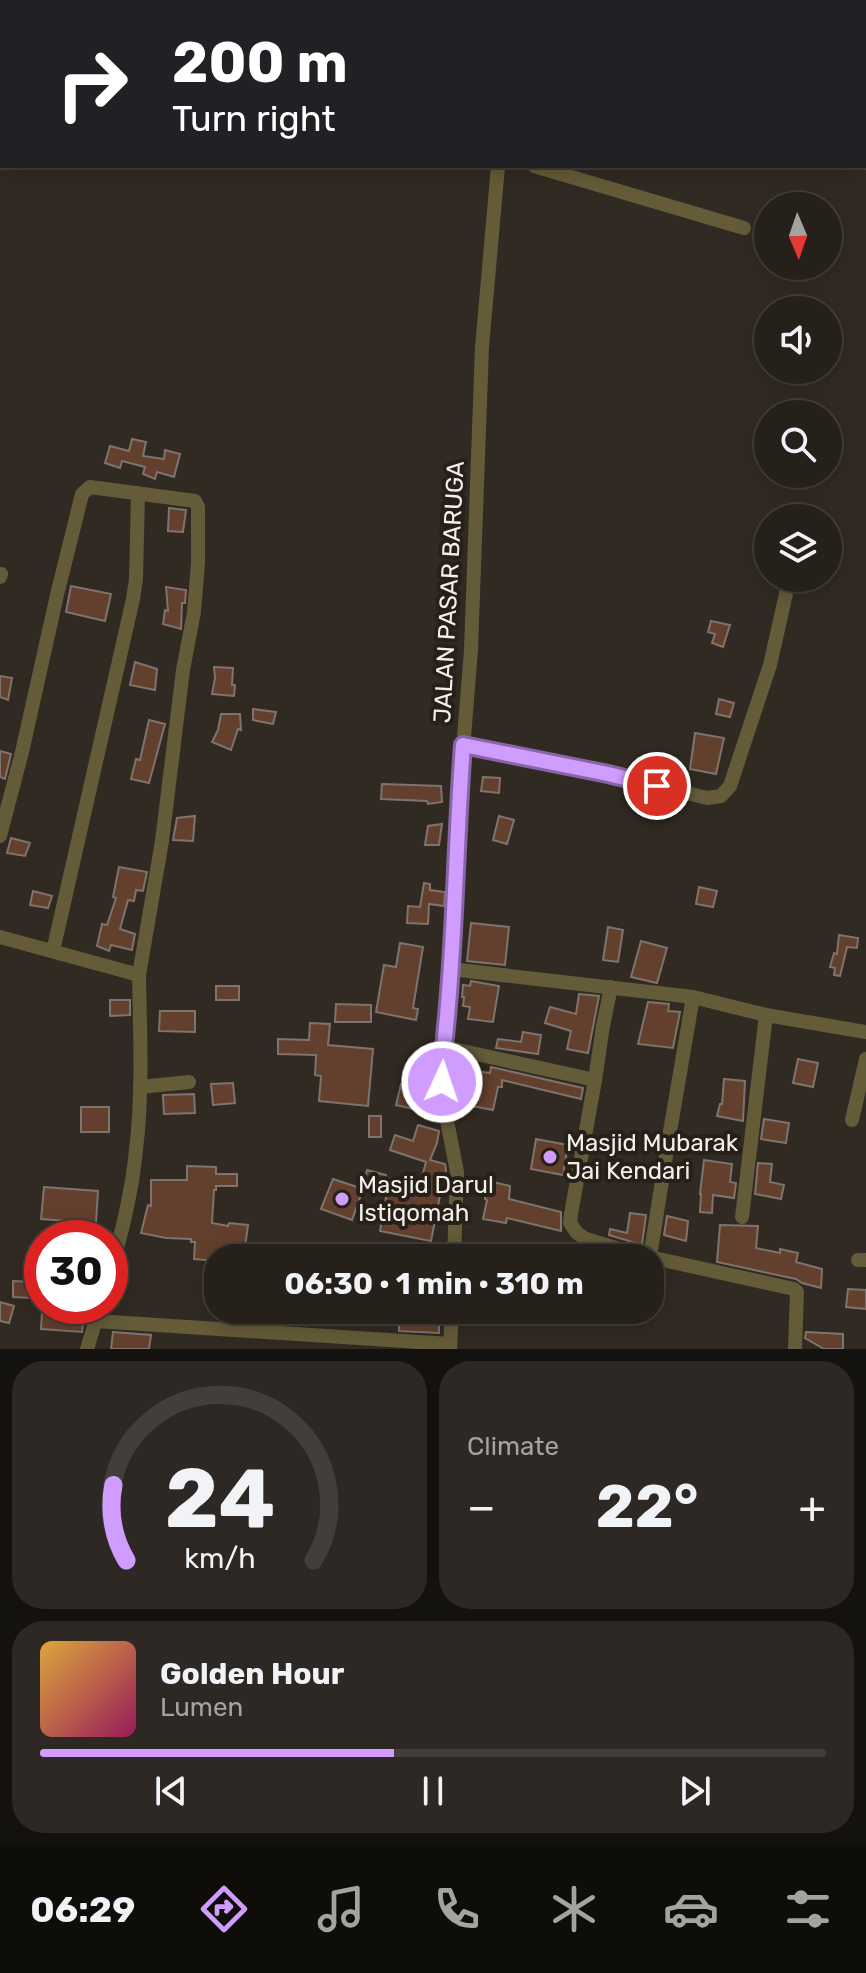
<!DOCTYPE html>
<meta charset="utf-8">
<style>
:root{--surface:#25201a;--page:#2d2823;--text:#f1f3f6;--muted:#a3a3a2;--line:#423e39;--accent:#d09dff}
body{margin:0;font-family:Rubik,sans-serif;background:var(--page);color:var(--text);height:100vh;display:flex;flex-direction:column;font-size:30px;white-space:nowrap}
*{box-sizing:border-box;margin:0}
p{font-size:26px;color:var(--muted)}
.icon{flex:none;width:44px;height:44px;fill:none;stroke:currentColor;stroke-width:2;stroke-linecap:round;stroke-linejoin:round}
.map{position:relative;height:1349px;overflow:hidden}
.sheet{display:flex;flex-direction:column;gap:12px;padding:12px;background:#14120e;flex:1}
.sheet>*{flex:none}
.top-card{position:absolute;left:0px;top:0px;width:866px;height:168px;box-shadow:0 4px 20px #0003,0 0 0 2px var(--line);background:#202124;color:#fff;overflow:hidden}
.needle{width:52px;rotate:178deg}
.controls{position:absolute;left:754px;top:192px;display:grid;gap:16px}
.controls a{display:grid;place-items:center;width:88px;height:88px;border-radius:50%;background:var(--surface);box-shadow:0 4px 20px #0003,0 0 0 2px var(--line);font-size:40px}
.speed{position:absolute;left:24px;top:1220px;display:flex;gap:16px;font-size:40px;font-weight:700;text-align:center}
.speed>*{display:grid;place-content:center;width:104px;height:104px;border-radius:50%;background:var(--surface);box-shadow:0 4px 20px #0003,0 0 0 2px var(--line);line-height:1}
.speed .limit{border:12px solid #d22;background:#fff;color:#111}
.pin{position:absolute;display:grid;place-items:center;width:68px;height:68px;color:#fff;margin:-34px;border:4px solid #fff;border-radius:50%;box-shadow:0 2px 8px #0007}
.me{position:absolute;width:88px;margin:-44px;rotate:3deg;stroke-linejoin:round;filter:drop-shadow(0 0 6px #0008)}
.turn{display:flex;align-items:center;gap:28px;height:168px;padding:0 40px;font-size:36px}
.turn .icon{width:104px;height:104px;stroke-width:2.5}
.turn b{display:block;font-size:56px;line-height:68px}
.big{font-size:60px;font-weight:700;line-height:1.1}
.sheet .tile{flex:1;display:flex;flex-direction:column;justify-content:center;gap:12px;min-width:0;padding:0 28px;border-radius:32px;background:var(--page)}
.sheet .dial{align-items:center;gap:0}
.dial svg{height:208px;overflow:visible;fill:none;stroke:var(--line);stroke-width:7;stroke-linecap:round;text-anchor:middle}
.dial text{fill:var(--text);stroke:none}
.song{display:flex;align-items:center;gap:24px}
.cover{width:96px;height:96px;border-radius:12px;background:linear-gradient(135deg,hsl(40 70% 55%),hsl(330 70% 35%))}
.played{height:8px;border-radius:4px;background:linear-gradient(90deg,var(--accent) 45%,var(--line) 45%)}
.keys{display:flex;justify-content:space-around;direction:ltr}
.heat{display:flex;justify-content:space-between;align-items:center;font-size:44px;direction:ltr}
.sheet .tiles{flex:1;display:grid;gap:12px;grid-template-columns:1fr 1fr}
.tile:last-child{grid-column:span 2}
.trip{position:absolute;left:204px;top:1244px;width:460px;height:80px;border-radius:32px;background:var(--surface);box-shadow:0 4px 20px #0003,0 0 0 2px var(--line);font-weight:700;line-height:80px;text-align:center}
.tab-bar{display:flex;height:128px;justify-content:space-around;align-items:center;background:#0f0d0a;color:var(--muted)}
.tab-bar .icon{width:56px;height:56px}
.tab-bar .current{color:var(--accent)}
.tab-bar b{font-size:36px;color:var(--text)}
.map>svg:first-child{display:block}
</style>
<div class="map">
<svg width="866" height="1349" viewBox="0 0 866 1349">
<rect width="100%" height="100%" fill="#312a22"/>
<!-- building -->
<path fill="#633f2d" stroke="#7e736d" stroke-width="2" d="M132,439L146,442L143,456L164,459L165,450L180,454L174,477L157,472L155,479L143,474L145,467L122,461L120,468L105,463L110,446L129,451Z
M169,508L186,510L183,532L168,531Z
M71,586L111,594L105,621L66,612Z
M166,587L186,590L185,603H182L181,629L163,624L165,610L168,611Z
M711,621L730,625L723,647L712,643L715,634L708,632Z
M135,662L157,669L155,690L130,685Z
M214,667L233,668L232,685H235L234,696L212,694L215,678Z
M0,676L12,678L8,700L0,697Z
M719,699L734,703L730,717L716,714Z
M253,709L276,712L273,724L253,720Z
M221,714H240L241,730L238,729L231,750L212,742L218,730Z
M149,720L165,724L149,783L131,779L136,759L140,760Z
M695,733L724,738L716,774L690,769Z
M0,751L11,754L5,779L0,777Z
M483,777L500,778L499,793L481,791Z
M382,784L441,786L442,802L428,804L427,801L381,799Z
M195,816L193,841L173,840L177,818Z
M499,816L514,820L507,844L493,840Z
M442,824L439,845H425L428,826Z
M11,838L30,843L25,856L7,853Z
M119,867L147,872L143,891L136,890L134,901L128,900L120,929L135,934L132,950L111,945L109,951L97,946L102,924L107,925L116,898L113,897Z
M424,883L430,884V890L445,892L444,906L429,904L428,924L407,923L408,906L420,907Z
M699,887L717,891L713,907L696,904Z
M33,891L52,896L48,908L30,905Z
M471,923L509,927L505,965L467,961Z
M608,927L623,930L618,962L603,960Z
M839,935L858,938L857,948L847,947L840,976L834,975L835,968L830,967L834,953L837,954Z
M641,941L667,948L657,983L631,977Z
M400,943L423,947L413,1008L418,1009L416,1020L376,1012L384,965L396,967Z
M471,981L499,986L493,1022L468,1019L470,1007L463,1006L464,997H462L463,985L470,986Z
M216,986H239V1000H216Z
M579,994L599,996L588,1053L567,1049L571,1031L545,1023L550,1007L576,1014Z
M110,1000H130V1015L110,1016Z
M648,1002L669,1004L668,1011L680,1012L673,1048L638,1044Z
M336,1004L371,1005V1022H335Z
M160,1011H195V1032L159,1031Z
M310,1023L330,1024L328,1045L373,1049L368,1106L319,1101L321,1076L315,1075L316,1055L278,1054V1039L309,1040Z
M523,1032L541,1035L538,1054L496,1048L498,1039L521,1042Z
M798,1059L818,1063L813,1087L793,1083Z
M491,1067L583,1088L581,1099L502,1080V1087H498L493,1110L456,1103L463,1069L490,1073Z
M724,1079L745,1081L743,1121L717,1116L720,1104H722Z
M233,1083L235,1103L213,1105L211,1084Z
M401,1084L431,1091L426,1112L396,1105Z
M194,1094L195,1113L164,1114L163,1095Z
M81,1107H109V1132H81Z
M369,1116H381V1137H369Z
M764,1119L789,1123L786,1143L761,1139Z
M418,1125L439,1131L437,1143L430,1160L445,1164L446,1170L445,1176L444,1175L431,1241L380,1231L387,1192L363,1186L367,1170L386,1175V1178L420,1184L426,1162L390,1150L395,1135L413,1141Z
M536,1139L568,1145L563,1175L531,1169Z
M704,1160L732,1164L730,1182L736,1183L734,1198L713,1195L712,1213L700,1212L701,1194H700Z
M758,1163L772,1164L770,1182L784,1185L781,1199L755,1194Z
M187,1166L216,1167V1174H237V1186H216V1190H214L212,1223L228,1226L229,1223L248,1225L245,1248H243L242,1258H218V1261L194,1259L195,1242H191V1239L166,1238L141,1233L148,1205L151,1206V1180H187Z
M333,1179L363,1189L352,1220L321,1209Z
M485,1180L510,1186L509,1199L561,1212V1231L507,1218L506,1223L483,1219L487,1200L485,1199Z
M44,1187L98,1191L96,1223L41,1219Z
M630,1213L646,1215L642,1245L609,1235L610,1229L627,1233Z
M667,1216L688,1221L686,1241L664,1235Z
M720,1225L758,1226L756,1248L780,1253V1249L798,1253L796,1262L822,1269L821,1288L802,1283L796,1279L717,1262Z
M13,1281L33,1282L32,1298L13,1297Z
M848,1289L866,1290V1309L846,1307Z
M0,1302L14,1306L9,1323L0,1321Z
M238,1310H272L271,1320L237,1316Z
M300,1310H342L341,1325L309,1323V1325L297,1324Z
M399,1310H439V1333L399,1331Z
M42,1312L84,1314L82,1332L41,1329Z
M113,1332L151,1335L149,1349H111Z
M806,1332L843,1334V1349H824L805,1338Z"/>
<g fill="none" stroke-linecap="round" stroke-linejoin="round">
<!-- minor -->
<path stroke="#645b38" stroke-width="14" d="M321,0L322,2
M363,0L364,2
M429,0L430,2
M512,0L518,1
M625,0L626,2
M487,2L490,0
M534,166L744,228
M0,577L1,574
M463,745L608,774L707,798L721,796L730,786L770,665L788,585
M0,836L22,752L57,595L82,494L90,487L195,501L198,507V563L194,612L183,670L162,841L139,975L0,937
M53,951L133,599L136,579L138,493
M450,969L693,997L766,1015L866,1032
M444,1047L595,1080L603,1026L611,987
M595,1080L571,1214L570,1223L577,1233L586,1239L636,1254L794,1289L797,1292L795,1349
M140,1087L189,1082
M852,1120L866,1059
M742,1217L766,1015
M650,1257L668,1143L693,997
M454,1258L457,1172L443,1100L442,1064L455,900L457,824L471,650L482,347L498,166
M858,1260H866
M110,1272C122,1233 132,1191 136,1150C143,1092 140,1033 139,975
M96,1321L450,1344
M87,1349L100,1306
M450,1349L452,1310"/>
</g>
<g fill="none" stroke-linecap="round" stroke-linejoin="round">
<defs>
<path id="route" d="M442,1082V1064C455,958 455,851 463,745L608,774L657,786"/>
</defs>
<!-- route casing -->
<use href="#route" stroke="#8766a6" stroke-width="20"/>
<!-- route -->
<use href="#route" stroke="#d09dff" stroke-width="14"/>
</g>
<!-- markers -->
<g fill="#d09dff" stroke="#272019" stroke-width="3">
<circle cx="550" cy="1157" r="8"/>
<circle cx="342" cy="1199" r="8"/>
</g>
<g text-anchor="middle" stroke-width="8" stroke-linejoin="round" paint-order="stroke">
<!-- street labels -->
<g font-size="24" fill="#f3efea" stroke="#272019">
<text transform="translate(449 592) rotate(-87)" y="8">JALAN PASAR BARUGA</text>
</g>
<!-- poi labels -->
<g font-size="24" fill="#f3efea" stroke="#272019" text-anchor="start">
<text x="566" y="1151">Masjid Mubarak<tspan x="566" dy="28">Jai Kendari</tspan></text>
<text x="358" y="1193">Masjid Darul<tspan x="358" dy="28">Istiqomah</tspan></text>
</g>
</g>
</svg>
<div class="controls">
<a><svg class="needle" viewBox="-14 -14 28 28"><path d="M0-13l5 13h-10z" fill="#e53935"/><path d="M0 13l5-13h-10z" fill="#a3a3a2"/></svg></a>
<a><svg class="icon" aria-label="sound" viewBox="0 0 24 24"><path d="M4 9h4l5-4v14l-5-4H4zM17 9q2 3 0 6"/></svg></a>
<a><svg class="icon" aria-label="search" viewBox="0 0 24 24"><circle cx="10" cy="10" r="6"/><path d="M15 15l6 6"/></svg></a>
<a><svg class="icon" aria-label="layers" viewBox="0 0 24 24"><path d="M12 4l9 5-9 5-9-5zM3 14l9 5 9-5"/></svg></a>
</div>
<div class="speed"><div class="limit">30</div></div>
<div class="pin" style="left:657px;top:786px;background:#d93025"><svg class="icon" aria-label="arrive" viewBox="0 0 24 24"><path d="M6 21V4h12l-3 4 3 4H6"/></svg></div>
<svg class="me" style="left:442px;top:1082px" viewBox="-20 -20 40 40"><circle r="17" fill="#d09dff" stroke="#fff" stroke-width="3"/><path d="M0-11L8 9 0 5-8 9z" fill="#fff"/></svg>
<div class="trip">06:30 · 1 min · 310 m</div>
<div class="top-card">
<div class="turn"><svg class="icon" aria-label="right" viewBox="0 0 24 24"><path d="M7 20v-9h11M14 6l5 5-5 5"/></svg><div><b>200 m</b>Turn right</div></div>
</div>
</div>
<section class="sheet">
<div class="tiles">
<div class="tile dial"><svg viewBox="0 0 100 80">
<path d="M14 69A42 42 0 1 1 86 69"/>
<path d="M14 69A42 42 0 0 1 9 40" stroke="#d09dff"/>
<text x="50" y="56" font-size="32" font-weight="700">24</text>
<text x="50" y="72" font-size="11">km/h</text>
</svg></div>
<div class="tile"><p>Climate</p>
<div class="heat"><a>−</a><b class="big">22°</b><a>+</a></div>
</div>
<div class="tile">
<div class="song"><i class="cover"></i><div><b>Golden Hour</b><p>Lumen</p></div></div>
<div class="played"></div>
<div class="keys"><svg class="icon" aria-label="previous" viewBox="0 0 24 24"><path d="M18 5L8 12l10 7zM5 5v14"/></svg><svg class="icon" aria-label="pause" viewBox="0 0 24 24"><path d="M8 5v14M16 5v14"/></svg><svg class="icon" aria-label="next" viewBox="0 0 24 24"><path d="M6 5l10 7-10 7zM19 5v14"/></svg></div>
</div>
</div>
</section>
<nav class="tab-bar">
<b>06:29</b>
<svg class="icon current" aria-label="directions" viewBox="0 0 24 24"><path d="M12 3l9 9-9 9-9-9zM9 14v-3h6M13 9l2 2-2 2"/></svg>
<svg class="icon" aria-label="music" viewBox="0 0 24 24"><path d="M9 18V5l10-2v13"/><circle cx="6" cy="18" r="3"/><circle cx="16" cy="16" r="3"/></svg>
<svg class="icon" aria-label="phone" viewBox="0 0 24 24"><path d="M5 4h4l2 5-3 2q2 4 5 5l2-3 5 2v4C11 20 4 13 5 4z"/></svg>
<svg class="icon" aria-label="climate" viewBox="0 0 24 24"><path d="M12 3v18M4 7l16 10M4 17L20 7"/></svg>
<svg class="icon" aria-label="car" viewBox="0 0 24 24"><path d="M5 17H2v-5l4-1 3-4h7l3 4 3 1v5h-3M9 17h6M6 11h13"/><circle cx="7" cy="17" r="2"/><circle cx="17" cy="17" r="2"/></svg>
<svg class="icon" aria-label="filters" viewBox="0 0 24 24"><path d="M4 7h16M4 17h16"/><circle cx="9" cy="7" r="2"/><circle cx="15" cy="17" r="2"/></svg>
</nav>
